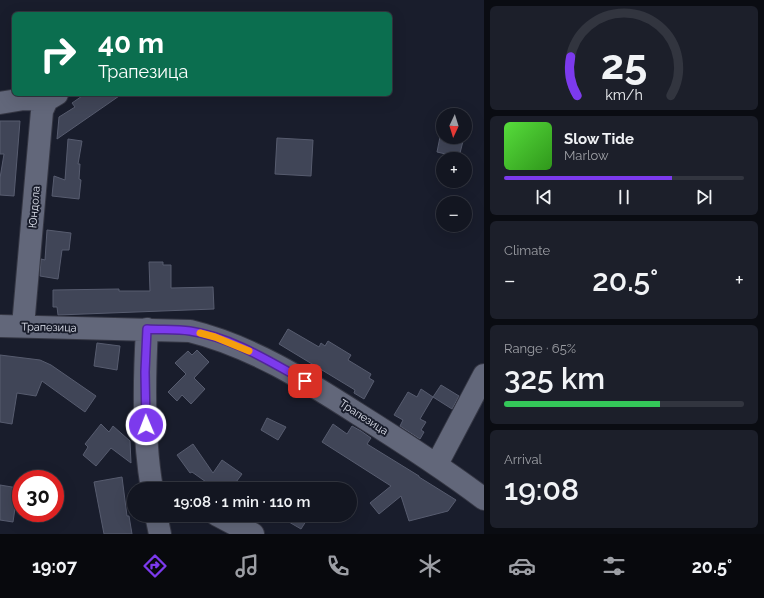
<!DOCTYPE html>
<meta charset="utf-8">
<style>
:root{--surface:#131621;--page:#1c1f2a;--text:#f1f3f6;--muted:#9d9fa5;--line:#32353f;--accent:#7c3aed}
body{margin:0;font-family:Raleway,sans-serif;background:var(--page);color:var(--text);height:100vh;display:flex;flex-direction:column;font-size:15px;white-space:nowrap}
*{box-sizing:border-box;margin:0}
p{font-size:13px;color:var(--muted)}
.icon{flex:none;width:22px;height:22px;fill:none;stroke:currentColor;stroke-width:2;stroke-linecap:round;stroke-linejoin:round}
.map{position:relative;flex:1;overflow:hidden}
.sheet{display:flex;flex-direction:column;gap:6px;padding:6px;background:#0a0c12;width:280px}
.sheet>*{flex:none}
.guide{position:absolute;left:12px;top:12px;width:380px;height:84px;border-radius:6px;box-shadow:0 4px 16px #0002,0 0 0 1px var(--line);background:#0b6e4f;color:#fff;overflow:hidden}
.needle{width:26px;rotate:184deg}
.buttons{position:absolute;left:436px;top:108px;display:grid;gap:8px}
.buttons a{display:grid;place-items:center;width:36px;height:36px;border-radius:50%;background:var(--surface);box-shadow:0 4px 16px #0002,0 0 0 1px var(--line);font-size:20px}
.speed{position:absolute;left:12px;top:470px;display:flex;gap:8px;font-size:20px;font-weight:700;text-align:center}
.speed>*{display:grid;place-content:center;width:52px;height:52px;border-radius:50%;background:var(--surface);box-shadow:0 4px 16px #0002,0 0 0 1px var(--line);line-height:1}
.speed .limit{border:6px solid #d22;background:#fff;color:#111}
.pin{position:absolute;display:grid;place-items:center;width:34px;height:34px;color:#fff;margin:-17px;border-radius:8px;box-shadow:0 2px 6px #0006}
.me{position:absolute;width:44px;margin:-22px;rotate:359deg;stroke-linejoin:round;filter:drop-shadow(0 0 3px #0008)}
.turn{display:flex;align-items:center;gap:14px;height:84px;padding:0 20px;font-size:18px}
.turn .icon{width:52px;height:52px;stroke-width:2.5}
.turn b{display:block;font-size:28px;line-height:34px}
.big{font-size:30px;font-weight:600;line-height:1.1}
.sheet .tile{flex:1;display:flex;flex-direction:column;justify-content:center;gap:6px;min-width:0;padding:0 14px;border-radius:6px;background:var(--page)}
.sheet .dial{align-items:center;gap:0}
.dial svg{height:104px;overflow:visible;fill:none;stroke:var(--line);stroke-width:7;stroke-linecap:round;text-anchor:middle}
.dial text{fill:var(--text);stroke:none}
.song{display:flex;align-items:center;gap:12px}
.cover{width:48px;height:48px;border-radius:6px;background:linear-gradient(135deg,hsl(110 70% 55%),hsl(110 70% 35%))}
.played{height:4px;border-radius:2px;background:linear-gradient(90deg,var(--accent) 70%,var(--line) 70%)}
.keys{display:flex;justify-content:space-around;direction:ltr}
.heat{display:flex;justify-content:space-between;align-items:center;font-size:22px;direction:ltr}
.charge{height:6px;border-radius:3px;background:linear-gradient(90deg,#34c759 65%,var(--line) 0)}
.trip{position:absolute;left:127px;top:482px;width:230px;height:40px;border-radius:20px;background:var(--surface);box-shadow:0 4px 16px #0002,0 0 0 1px var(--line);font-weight:600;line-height:40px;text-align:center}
.menu{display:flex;height:64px;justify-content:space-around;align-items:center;background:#08090d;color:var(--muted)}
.menu .icon{width:28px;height:28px}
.menu .selected{color:var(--accent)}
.menu b{font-size:18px;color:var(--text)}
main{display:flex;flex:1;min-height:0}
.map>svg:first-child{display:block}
</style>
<main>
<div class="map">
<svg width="484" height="534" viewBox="0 0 484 534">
<rect width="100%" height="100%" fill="#191d2c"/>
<!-- building -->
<path fill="#404557" stroke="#575c6f" d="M85,94H122L57,139L59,117L75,107L72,103Z
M0,121H20L14,196L0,195V178L4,154H0Z
M440,137H464L459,157L437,152Z
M277,138L313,140L311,176L275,174Z
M68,139L82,141L78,164H80L79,179L81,180L79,199L52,196L54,176L65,180Z
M47,230L71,233L69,250H62L58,279L40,276L41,259L45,260Z
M149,262H163V265H171V288L213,287L214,309L58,315L57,307H53V290L119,289V291H150Z
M288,329L319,347L321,343L325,346L328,341L351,355L348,360L371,374L369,378L374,381L364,399L354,393L355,390L279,344Z
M97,343L120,346L117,370L94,366Z
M197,350L209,362L194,378L205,389L191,404L182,395L177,401L168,392L186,374L175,363L188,351L192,355Z
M0,355L40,360L51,365L96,396L85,412L42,381L36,396L17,393L12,424L0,422Z
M441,385L459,396L452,409L433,397L420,419L426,422L421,430L424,432L420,439L400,426L403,420L394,415L408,392L417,397L421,389L433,397Z
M267,418L286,427L278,440L261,430Z
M101,424L109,432L113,426L130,441L131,463L111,448L96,466L83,455L88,447L85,444Z
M333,424L347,434L352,426L361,431L371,438L367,444L419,476V477L456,500L448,511L409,521L401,496L379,514L370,503L391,486L322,442Z
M193,444L213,473L222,460L242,474L231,489H216L192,472L190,473L177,455Z
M122,477L127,516H129L132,534H104L94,482Z
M0,485L18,488L13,522L0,520Z
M277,515H310L301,529Z"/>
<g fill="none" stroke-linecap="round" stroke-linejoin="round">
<defs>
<path id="minor" d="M0,103L24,99L47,100
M0,326L190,331C251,346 305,380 358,414C401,441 443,468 484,499
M23,326L42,111L47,100L57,94
M147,329C144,382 143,437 152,489
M437,464L484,375
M156,515L160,534
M217,515L253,534"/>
</defs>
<!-- minor casing -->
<use href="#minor" stroke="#353744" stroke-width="24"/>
<!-- minor -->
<use href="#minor" stroke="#62677a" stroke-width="22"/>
</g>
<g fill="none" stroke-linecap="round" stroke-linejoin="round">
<defs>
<path id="route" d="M146,425L145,372L147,329C161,330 176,329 190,331C231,337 269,361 305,381"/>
</defs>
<!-- route casing -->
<use href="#route" stroke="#51269a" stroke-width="10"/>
<!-- route -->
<use href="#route" stroke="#7c3aed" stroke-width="7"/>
<!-- slow -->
<path stroke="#f59e0b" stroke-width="7" d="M200,333L215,337L249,351"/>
</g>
<g text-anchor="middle" stroke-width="4" stroke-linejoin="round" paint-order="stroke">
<!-- street labels -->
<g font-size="11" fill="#dfe2ed" stroke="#191d2c">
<text transform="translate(34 207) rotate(-85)" y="4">Юндола</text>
<text transform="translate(49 327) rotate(1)" y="4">Трапезица</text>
<text transform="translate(364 417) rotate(33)" y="4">Трапезица</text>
</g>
</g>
</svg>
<div class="buttons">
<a><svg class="needle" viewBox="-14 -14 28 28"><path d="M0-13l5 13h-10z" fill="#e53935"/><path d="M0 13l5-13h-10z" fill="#9d9fa5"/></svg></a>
<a>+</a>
<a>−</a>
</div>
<div class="speed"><div class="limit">30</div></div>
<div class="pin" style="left:305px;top:381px;background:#d93025"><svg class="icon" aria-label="arrive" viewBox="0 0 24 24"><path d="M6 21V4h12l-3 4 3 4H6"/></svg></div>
<svg class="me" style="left:146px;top:425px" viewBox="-20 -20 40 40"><circle r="17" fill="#7c3aed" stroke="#fff" stroke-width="3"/><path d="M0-11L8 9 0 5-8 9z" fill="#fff"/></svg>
<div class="trip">19:08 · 1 min · 110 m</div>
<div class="guide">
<div class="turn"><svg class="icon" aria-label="right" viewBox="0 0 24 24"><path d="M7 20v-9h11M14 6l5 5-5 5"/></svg><div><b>40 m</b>Трапезица</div></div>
</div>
</div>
<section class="sheet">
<div class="tile dial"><svg viewBox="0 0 100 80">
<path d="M14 69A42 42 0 1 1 86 69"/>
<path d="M14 69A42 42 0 0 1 9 39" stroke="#7c3aed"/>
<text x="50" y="56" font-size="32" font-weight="700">25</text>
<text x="50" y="72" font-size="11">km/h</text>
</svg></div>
<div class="tile">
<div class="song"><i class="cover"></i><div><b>Slow Tide</b><p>Marlow</p></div></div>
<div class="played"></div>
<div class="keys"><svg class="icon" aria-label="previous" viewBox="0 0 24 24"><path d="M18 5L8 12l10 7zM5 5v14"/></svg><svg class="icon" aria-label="pause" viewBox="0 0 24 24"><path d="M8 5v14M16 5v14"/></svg><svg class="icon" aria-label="next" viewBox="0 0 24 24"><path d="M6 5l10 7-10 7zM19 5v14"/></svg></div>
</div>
<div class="tile"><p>Climate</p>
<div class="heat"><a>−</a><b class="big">20.5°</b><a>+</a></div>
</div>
<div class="tile"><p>Range · 65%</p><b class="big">325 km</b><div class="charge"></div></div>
<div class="tile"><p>Arrival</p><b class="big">19:08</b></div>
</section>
</main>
<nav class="menu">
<b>19:07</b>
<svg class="icon selected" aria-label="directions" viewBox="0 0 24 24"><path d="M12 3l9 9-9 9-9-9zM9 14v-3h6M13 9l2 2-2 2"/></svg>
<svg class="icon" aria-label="music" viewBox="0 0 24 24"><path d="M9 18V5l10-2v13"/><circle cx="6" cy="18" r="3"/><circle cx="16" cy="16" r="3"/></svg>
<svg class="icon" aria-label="phone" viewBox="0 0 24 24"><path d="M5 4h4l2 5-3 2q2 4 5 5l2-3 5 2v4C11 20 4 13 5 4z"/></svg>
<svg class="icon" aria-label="climate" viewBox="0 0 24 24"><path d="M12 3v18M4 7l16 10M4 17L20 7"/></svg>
<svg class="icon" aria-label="car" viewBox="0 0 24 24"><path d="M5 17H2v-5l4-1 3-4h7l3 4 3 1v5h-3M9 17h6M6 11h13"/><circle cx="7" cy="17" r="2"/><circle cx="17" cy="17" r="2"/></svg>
<svg class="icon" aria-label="filters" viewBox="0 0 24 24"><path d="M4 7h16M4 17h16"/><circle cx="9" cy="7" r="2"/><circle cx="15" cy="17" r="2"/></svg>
<b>20.5°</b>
</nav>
